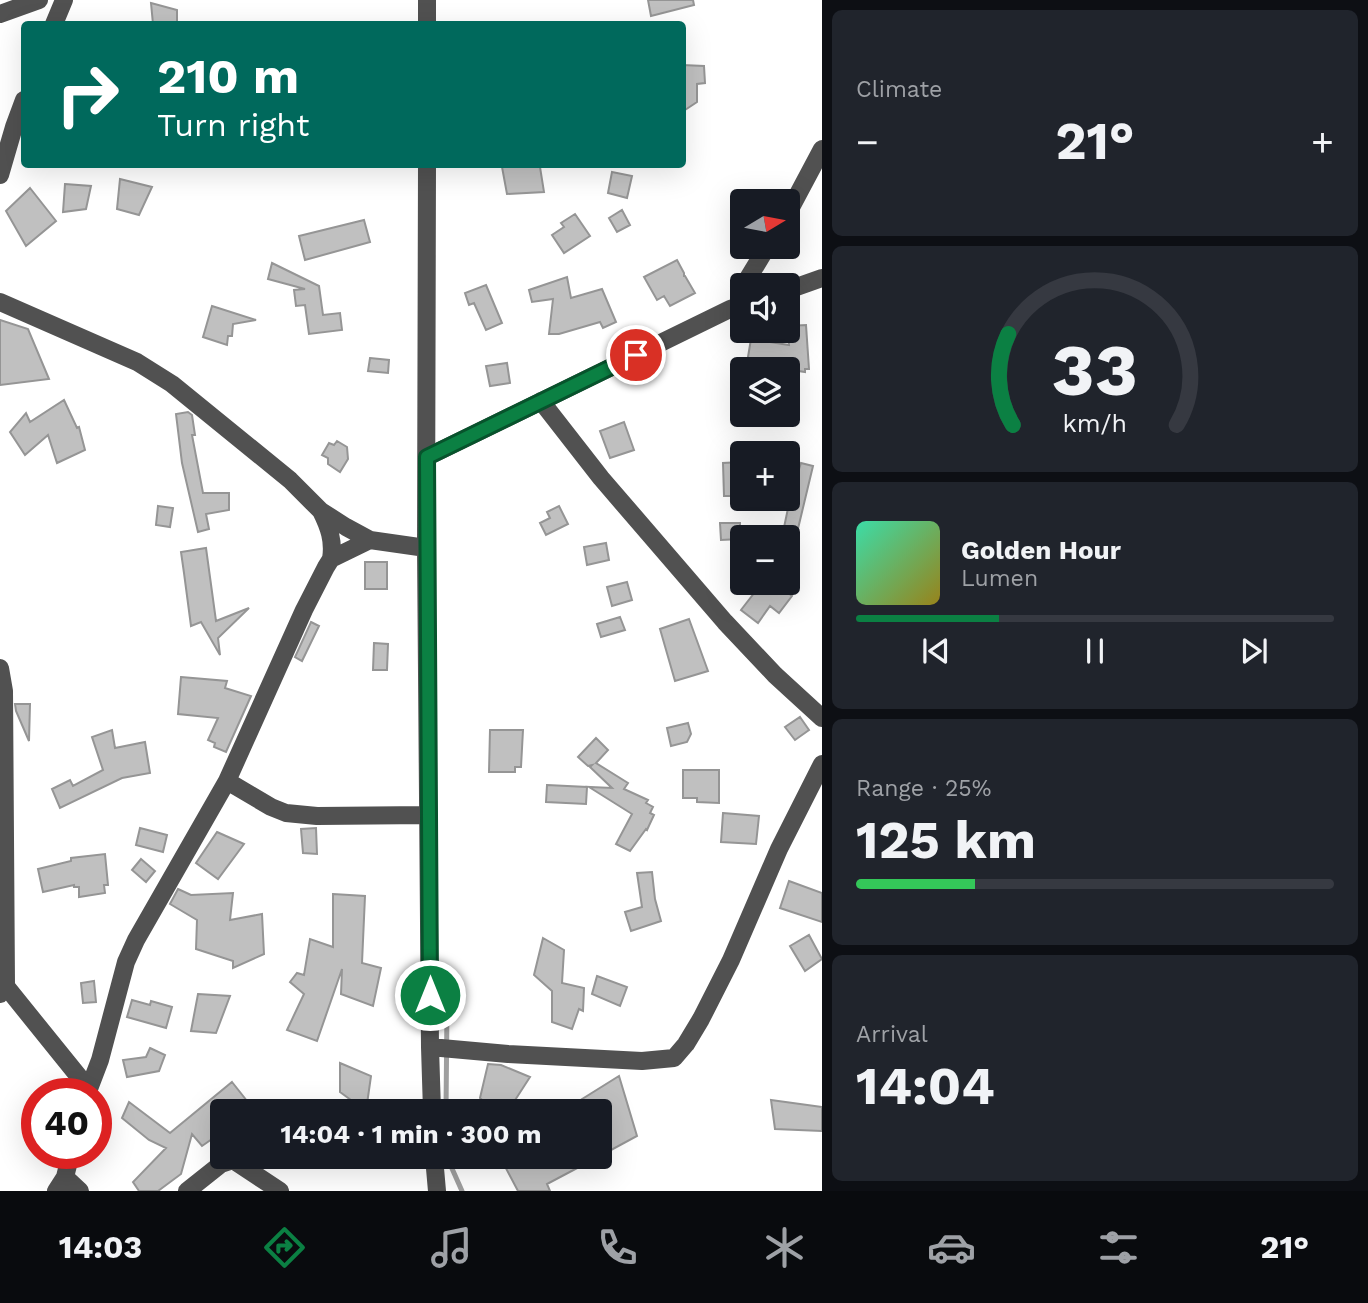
<!DOCTYPE html>
<meta charset="utf-8">
<style>
:root{--surface:#171b24;--page:#20242c;--text:#f1f3f6;--muted:#9ea1a6;--line:#363941;--accent:#0b8043}
body{margin:0;font-family:"Work Sans",sans-serif;background:var(--page);color:var(--text);height:100vh;display:flex;flex-direction:column;font-size:26px;white-space:nowrap}
*{box-sizing:border-box;margin:0}
p{font-size:23px;color:var(--muted)}
.icon{flex:none;width:38px;height:38px;fill:none;stroke:currentColor;stroke-width:2;stroke-linecap:round;stroke-linejoin:round}
.map{position:relative;flex:1;overflow:hidden}
.details{display:flex;flex-direction:column;gap:10px;padding:10px;background:#0d0f14;width:546px}
.details>*{flex:none}
.guide{position:absolute;left:21px;top:21px;width:665px;height:147px;border-radius:7px;box-shadow:0 7px 28px #0002;background:#00695c;color:#fff;overflow:hidden}
.needle{width:46px;rotate:80deg}
.buttons{position:absolute;left:730px;top:189px;display:grid;gap:14px}
.buttons a{display:grid;place-items:center;width:70px;height:70px;border-radius:7px;background:var(--surface);box-shadow:0 7px 28px #0002;font-size:35px}
.speed{position:absolute;left:21px;top:1078px;display:flex;gap:14px;font-size:35px;font-weight:700;text-align:center}
.speed>*{display:grid;place-content:center;width:91px;height:91px;border-radius:50%;background:var(--surface);box-shadow:0 7px 28px #0002;line-height:1}
.speed .limit{border:10px solid #d22;background:#fff;color:#111}
.pin{position:absolute;display:grid;place-items:center;width:60px;height:60px;color:#fff;margin:-30px;border:4px solid #fff;border-radius:50%;box-shadow:0 2px 7px #0007}
.me{position:absolute;width:77px;margin:-38px;rotate:0deg;stroke-linejoin:round;filter:drop-shadow(0 0 5px #0008)}
.turn{display:flex;align-items:center;gap:24px;height:147px;padding:0 21px;font-size:32px}
.turn .icon{width:91px;height:91px;stroke-width:2.5}
.turn b{display:block;font-size:49px;line-height:60px}
.big{font-size:52px;font-weight:700;line-height:1.1}
.details .tile{flex:1;display:flex;flex-direction:column;justify-content:center;gap:10px;min-width:0;padding:0 24px;border-radius:10px;background:var(--page)}
.details .dial{align-items:center;gap:0}
.dial svg{height:182px;overflow:visible;fill:none;stroke:var(--line);stroke-width:7;stroke-linecap:round;text-anchor:middle}
.dial text{fill:var(--text);stroke:none}
.song{display:flex;align-items:center;gap:21px}
.cover{width:84px;height:84px;border-radius:10px;background:linear-gradient(135deg,hsl(160 70% 55%),hsl(50 70% 35%))}
.played{height:7px;border-radius:4px;background:linear-gradient(90deg,var(--accent) 30%,var(--line) 30%)}
.keys{display:flex;justify-content:space-around;direction:ltr}
.heat{display:flex;justify-content:space-between;align-items:center;font-size:38px;direction:ltr}
.charge{height:10px;border-radius:5px;background:linear-gradient(90deg,#34c759 25%,var(--line) 0)}
.trip{position:absolute;left:210px;top:1099px;width:402px;height:70px;border-radius:7px;background:var(--surface);box-shadow:0 7px 28px #0002;font-weight:700;line-height:70px;text-align:center}
.dock{display:flex;height:112px;justify-content:space-around;align-items:center;background:#090b0e;color:var(--muted)}
.dock .icon{width:49px;height:49px}
.dock .current{color:var(--accent)}
.dock b{font-size:32px;color:var(--text)}
main{display:flex;flex:1;min-height:0}
.map>svg:first-child{display:block}
</style>
<main>
<div class="map">
<svg width="822" height="1191" viewBox="0 0 822 1191">
<rect width="100%" height="100%" fill="#fff"/>
<g fill="none" stroke-linecap="round" stroke-linejoin="round">
<!-- stream -->
<path stroke="#9f9f9f" stroke-width="5" d="M446,1111L447,1007
M450,1157V1164L462,1191"/>
</g>
<!-- building -->
<path fill="#c0c0c0" stroke="#959595" stroke-width="2" d="M648,0H693L694,5L651,16Z
M151,3L177,10V24H153Z
M682,65L704,66L705,83L697,84V102L682,112Z
M502,167H540L544,192L507,194Z
M612,172L632,176L627,198L608,193Z
M120,179L152,187L139,215L117,209Z
M65,184L91,186L86,209L63,212Z
M30,188L56,221L26,246L6,211Z
M622,210L630,225L617,232L609,218Z
M575,214L590,236L564,253L552,235L564,227L561,223Z
M364,220L370,242L305,260L299,236Z
M677,260L684,273V276H685L695,293L670,306L664,296L657,300L644,277Z
M272,263L319,286L323,315L340,313L342,330L309,334L305,305L296,306L294,290L305,289L268,279Z
M567,277L571,298L602,289L616,322L603,328L600,322L559,334H549L553,299L532,302L529,290Z
M486,285L502,323L486,330L474,303L469,305L465,293Z
M212,306L256,320L233,324L232,336H228L227,345L203,337Z
M0,320L28,329L49,379L0,385Z
M806,325L809,369H805V372L747,363L751,339L789,345L788,326Z
M370,358L389,360L388,373L368,371Z
M507,363L510,383L490,386L486,366Z
M64,400L77,428L79,427L85,450L57,463L48,435L25,455L10,432L26,413L30,422Z
M188,412L192,415L195,435H192L203,493H229V510L206,514L209,529L198,532L182,463L176,414Z
M624,422L634,450L610,458L600,431Z
M337,441L347,447L348,459L340,472L328,464V458L322,455L329,443L334,445Z
M741,462L742,496H724L723,463Z
M801,463L813,466L796,537H782L791,494Z
M158,506L173,508L170,527L156,525Z
M559,506L568,524L546,535L540,523L550,518L547,512Z
M720,523H740V539L721,540Z
M606,543L609,560L587,565L584,547Z
M206,548L216,621L249,608L218,638L220,655L201,622L191,626L184,573L181,552Z
M365,562H387V589H365Z
M627,582L632,600L612,606L607,587Z
M762,583H783L782,588L792,596L779,613L770,606L758,623L741,610Z
M620,617L625,630L601,637L597,624Z
M689,619L708,671L675,681L660,629Z
M311,622L319,626L302,661L295,657Z
M374,643L388,644L387,670H373Z
M181,677L227,681L225,688L251,696L226,752L214,747L215,743L208,740L218,718L178,714Z
M15,704H30L29,741L16,711Z
M800,717L809,730L795,740L785,727Z
M688,723L691,734L687,742L671,746L667,728Z
M112,730L115,748L145,742L150,773L122,778L60,808L52,789L70,780L73,786L103,770L92,737Z
M490,730H523L521,767H515V772H489Z
M596,738L608,750L596,763L628,783L624,789L648,800L646,803L653,807L650,813L654,815L647,830L646,829L630,851L616,844L632,814L589,787L612,788L590,767L592,765L588,766L578,757Z
M683,770H719V803L697,802V798H683Z
M547,785L587,787L586,804L546,802Z
M723,813L759,816L756,844L721,842Z
M140,828L167,835L163,852L136,845Z
M316,828L317,854L303,853L301,829Z
M217,832L244,844L218,879L196,863Z
M105,854L108,885H104L105,893L79,897V887H74V885L43,892L38,869L71,861V858Z
M141,859L155,871L146,882L132,870Z
M652,872L655,899L661,921L631,931L625,912L642,907L637,873Z
M789,881L822,893V922L780,908Z
M178,889L191,895L233,893L230,920L262,914L264,954L233,968V961L196,949L197,920L170,904Z
M333,894L365,896L362,963L381,968L373,1006L341,994L342,969L317,1041L287,1030L304,994L290,982L297,973L304,975L310,939L333,947Z
M809,935L822,959L805,971L790,946Z
M543,938L564,950L562,983L584,988L583,1011L579,1009L572,1029L552,1022V991L534,975Z
M597,976L627,987L620,1006L592,994Z
M94,981L96,1002L83,1003L81,983Z
M198,994L230,996L216,1033L191,1031Z
M132,1000L150,1005L151,1001L172,1007L166,1028L127,1017Z
M150,1048L165,1055L159,1071L127,1077L123,1060L146,1057Z
M340,1063L371,1076L366,1111L340,1092Z
M488,1064L501,1065L530,1077L508,1111H493L480,1098Z
M619,1076L637,1136L600,1156V1111H563Z
M232,1082L255,1111H222V1132L202,1146L192,1134L181,1174L158,1191H139L133,1182L166,1148L149,1140L122,1118L129,1102L170,1133Z
M771,1100L822,1107V1131L775,1129Z
M500,1157H598L547,1184L550,1191H518Z"/>
<g fill="none" stroke-linecap="round" stroke-linejoin="round">
<!-- minor -->
<path stroke="#515151" stroke-width="18" d="M0,14L39,0
M54,24L64,0
M427,24V0
M427,164L426,548L430,1047L432,1111
M0,175L14,127L24,100
M788,213L822,149
M744,285L767,247
M788,290L822,278
M0,302L137,362L172,384L290,480L321,511L346,527L370,540L426,548
M541,401L601,478L725,622L775,675L822,718
M427,457L730,309L742,305
M321,511C329,527 334,541 331,559
M0,668L4,691L6,985L0,994
M227,781L271,807L286,813L317,816L428,815
M0,979L88,1088
M430,1047L508,1054L642,1061L674,1058L686,1044L701,1019L731,960L779,849L822,764
M87,1094L100,1060L126,962L136,940L227,781L304,610L326,567L331,559L370,540
M434,1157L437,1191
M65,1177L80,1191
M56,1191L65,1177L71,1153
M187,1191L221,1164L233,1160L280,1191"/>
</g>
<g fill="none" stroke-linecap="round" stroke-linejoin="round">
<defs>
<path id="route" d="M430,995L427,457L636,355"/>
</defs>
<!-- route casing -->
<use href="#route" stroke="#07532c" stroke-width="18"/>
<!-- route -->
<use href="#route" stroke="#0b8043" stroke-width="12"/>
</g>
</svg>
<div class="buttons">
<a><svg class="needle" viewBox="-14 -14 28 28"><path d="M0-13l5 13h-10z" fill="#e53935"/><path d="M0 13l5-13h-10z" fill="#9ea1a6"/></svg></a>
<a><svg class="icon" aria-label="sound" viewBox="0 0 24 24"><path d="M4 9h4l5-4v14l-5-4H4zM17 9q2 3 0 6"/></svg></a>
<a><svg class="icon" aria-label="layers" viewBox="0 0 24 24"><path d="M12 4l9 5-9 5-9-5zM3 14l9 5 9-5"/></svg></a>
<a>+</a>
<a>−</a>
</div>
<div class="speed"><div class="limit">40</div></div>
<div class="pin" style="left:636px;top:355px;background:#d93025"><svg class="icon" aria-label="arrive" viewBox="0 0 24 24"><path d="M6 21V4h12l-3 4 3 4H6"/></svg></div>
<svg class="me" style="left:430px;top:995px" viewBox="-20 -20 40 40"><circle r="17" fill="#0b8043" stroke="#fff" stroke-width="3"/><path d="M0-11L8 9 0 5-8 9z" fill="#fff"/></svg>
<div class="trip">14:04 · 1 min · 300 m</div>
<div class="guide">
<div class="turn"><svg class="icon" aria-label="right" viewBox="0 0 24 24"><path d="M7 20v-9h11M14 6l5 5-5 5"/></svg><div><b>210 m</b>Turn right</div></div>
</div>
</div>
<section class="details">
<div class="tile"><p>Climate</p>
<div class="heat"><a>−</a><b class="big">21°</b><a>+</a></div>
</div>
<div class="tile dial"><svg viewBox="0 0 100 80">
<path d="M14 69A42 42 0 1 1 86 69"/>
<path d="M14 69A42 42 0 0 1 12 29" stroke="#0b8043"/>
<text x="50" y="56" font-size="32" font-weight="700">33</text>
<text x="50" y="72" font-size="11">km/h</text>
</svg></div>
<div class="tile">
<div class="song"><i class="cover"></i><div><b>Golden Hour</b><p>Lumen</p></div></div>
<div class="played"></div>
<div class="keys"><svg class="icon" aria-label="previous" viewBox="0 0 24 24"><path d="M18 5L8 12l10 7zM5 5v14"/></svg><svg class="icon" aria-label="pause" viewBox="0 0 24 24"><path d="M8 5v14M16 5v14"/></svg><svg class="icon" aria-label="next" viewBox="0 0 24 24"><path d="M6 5l10 7-10 7zM19 5v14"/></svg></div>
</div>
<div class="tile"><p>Range · 25%</p><b class="big">125 km</b><div class="charge"></div></div>
<div class="tile"><p>Arrival</p><b class="big">14:04</b></div>
</section>
</main>
<nav class="dock">
<b>14:03</b>
<svg class="icon current" aria-label="directions" viewBox="0 0 24 24"><path d="M12 3l9 9-9 9-9-9zM9 14v-3h6M13 9l2 2-2 2"/></svg>
<svg class="icon" aria-label="music" viewBox="0 0 24 24"><path d="M9 18V5l10-2v13"/><circle cx="6" cy="18" r="3"/><circle cx="16" cy="16" r="3"/></svg>
<svg class="icon" aria-label="phone" viewBox="0 0 24 24"><path d="M5 4h4l2 5-3 2q2 4 5 5l2-3 5 2v4C11 20 4 13 5 4z"/></svg>
<svg class="icon" aria-label="climate" viewBox="0 0 24 24"><path d="M12 3v18M4 7l16 10M4 17L20 7"/></svg>
<svg class="icon" aria-label="car" viewBox="0 0 24 24"><path d="M5 17H2v-5l4-1 3-4h7l3 4 3 1v5h-3M9 17h6M6 11h13"/><circle cx="7" cy="17" r="2"/><circle cx="17" cy="17" r="2"/></svg>
<svg class="icon" aria-label="filters" viewBox="0 0 24 24"><path d="M4 7h16M4 17h16"/><circle cx="9" cy="7" r="2"/><circle cx="15" cy="17" r="2"/></svg>
<b>21°</b>
</nav>
